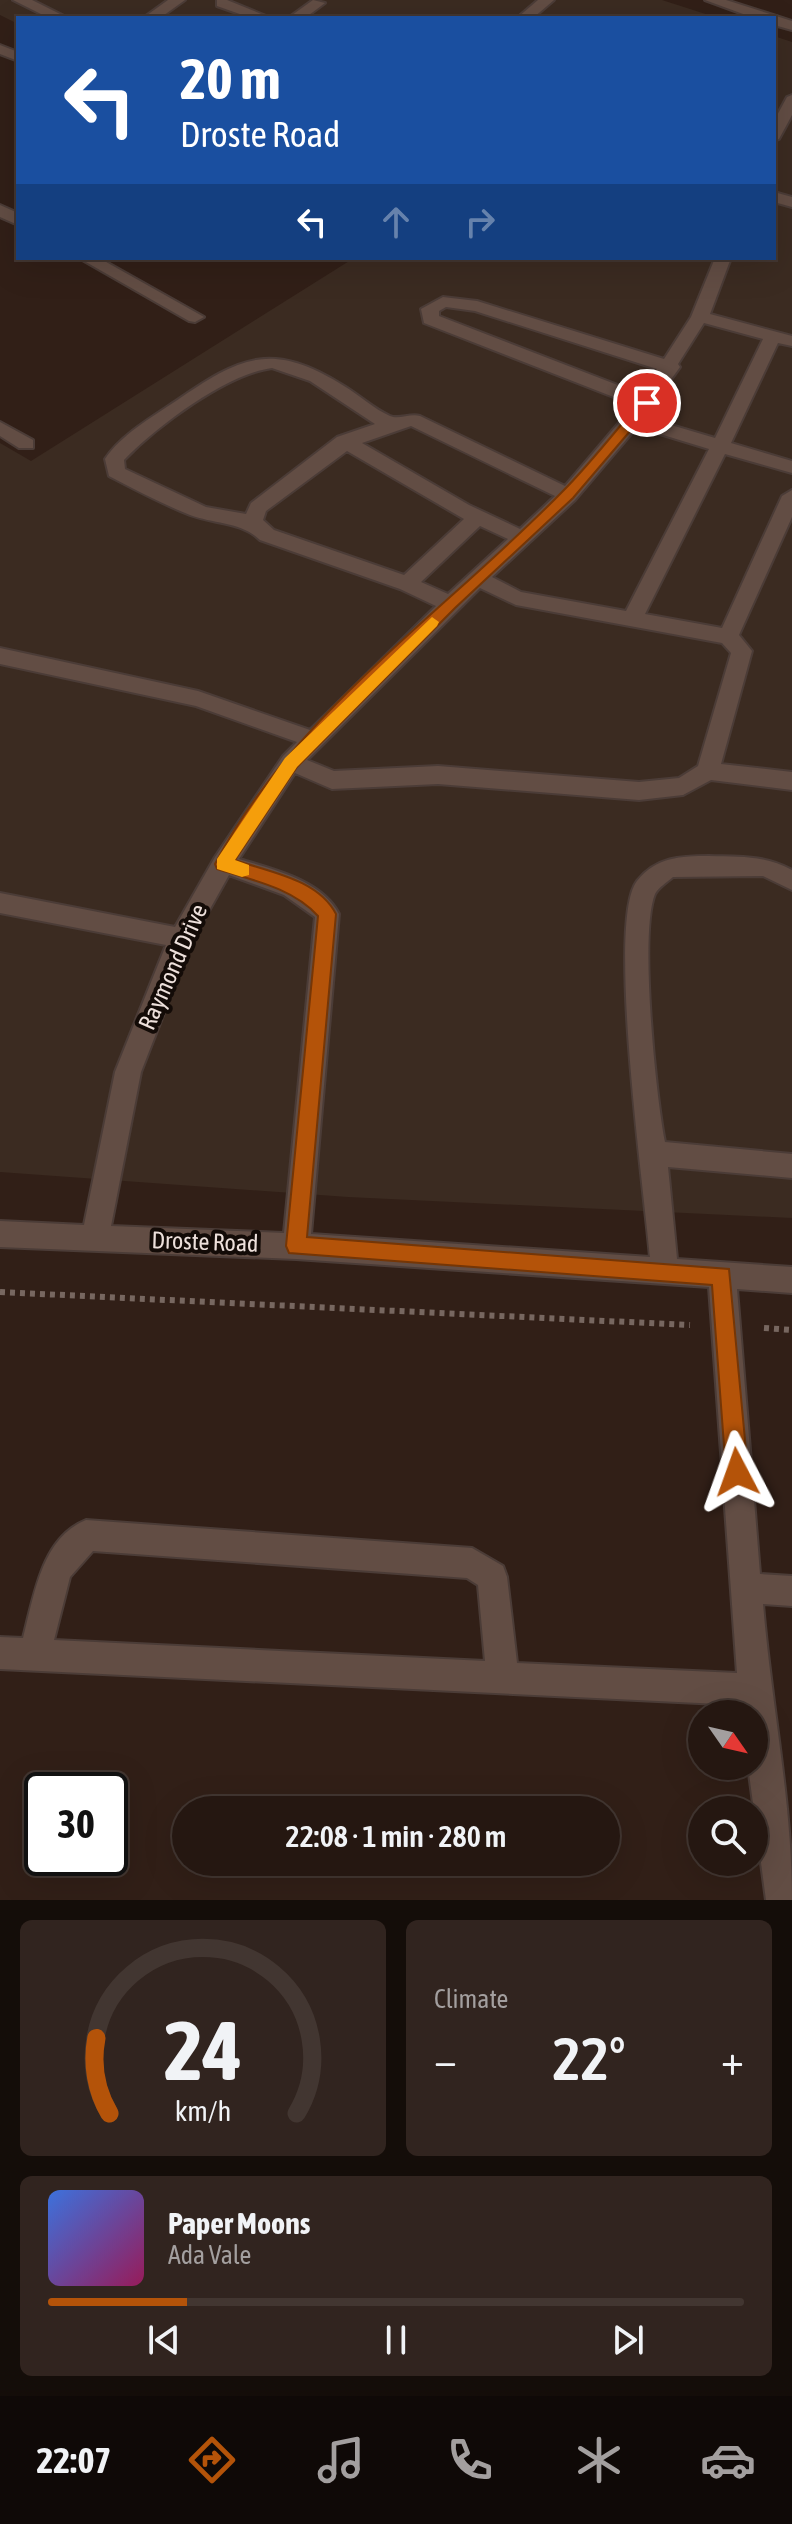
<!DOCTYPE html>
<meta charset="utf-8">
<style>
:root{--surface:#251711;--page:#31241f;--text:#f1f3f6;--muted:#a39f9f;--line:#423631;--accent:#b45309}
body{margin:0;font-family:"Asap Condensed",sans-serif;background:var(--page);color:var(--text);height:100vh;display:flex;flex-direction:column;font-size:30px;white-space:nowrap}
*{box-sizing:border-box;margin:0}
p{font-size:26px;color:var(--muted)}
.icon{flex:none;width:44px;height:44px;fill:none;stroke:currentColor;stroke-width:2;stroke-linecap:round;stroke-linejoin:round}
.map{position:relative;height:1900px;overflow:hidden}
.side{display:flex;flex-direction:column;gap:20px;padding:20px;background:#140d09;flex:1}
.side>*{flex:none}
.top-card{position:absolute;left:16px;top:16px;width:760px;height:244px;border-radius:0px;box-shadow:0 8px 32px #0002,0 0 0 2px var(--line);background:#1a4fa0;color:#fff;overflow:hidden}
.needle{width:52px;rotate:124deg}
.buttons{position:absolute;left:688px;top:1700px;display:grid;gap:16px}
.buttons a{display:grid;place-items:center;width:80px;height:80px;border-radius:50%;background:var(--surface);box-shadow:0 8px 32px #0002,0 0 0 2px var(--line);font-size:40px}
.speed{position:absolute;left:24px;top:1772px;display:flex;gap:16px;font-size:40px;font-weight:700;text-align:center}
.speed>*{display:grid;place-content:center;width:104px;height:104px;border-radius:50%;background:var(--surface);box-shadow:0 8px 32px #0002,0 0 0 2px var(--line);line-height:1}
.speed .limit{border:4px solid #111;border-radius:12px;background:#fff;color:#111}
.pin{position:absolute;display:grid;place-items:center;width:68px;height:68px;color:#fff;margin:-34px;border:4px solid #fff;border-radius:50%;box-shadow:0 2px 8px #0007}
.me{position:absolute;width:88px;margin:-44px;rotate:356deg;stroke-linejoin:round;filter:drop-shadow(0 0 6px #0008)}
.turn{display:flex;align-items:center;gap:28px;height:168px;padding:0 32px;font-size:36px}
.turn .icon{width:104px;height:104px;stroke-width:2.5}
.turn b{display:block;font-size:56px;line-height:68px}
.lanes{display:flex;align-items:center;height:76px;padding:0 32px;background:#0003;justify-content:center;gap:40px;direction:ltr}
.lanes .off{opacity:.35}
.big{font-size:60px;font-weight:600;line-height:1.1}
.side .widget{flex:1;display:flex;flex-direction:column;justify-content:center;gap:12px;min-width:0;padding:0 28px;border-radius:12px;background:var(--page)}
.side .dial{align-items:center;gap:0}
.dial svg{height:208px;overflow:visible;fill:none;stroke:var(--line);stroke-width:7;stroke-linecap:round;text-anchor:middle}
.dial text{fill:var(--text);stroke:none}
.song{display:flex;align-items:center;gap:24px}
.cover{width:96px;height:96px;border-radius:12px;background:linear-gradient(135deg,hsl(220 70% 55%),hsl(330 70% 35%))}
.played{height:8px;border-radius:4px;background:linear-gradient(90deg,var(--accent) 20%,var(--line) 20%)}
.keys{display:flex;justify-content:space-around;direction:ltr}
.heat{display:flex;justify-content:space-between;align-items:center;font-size:44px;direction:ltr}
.side .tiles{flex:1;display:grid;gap:20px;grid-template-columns:1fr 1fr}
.widget:last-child{grid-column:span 2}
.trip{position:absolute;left:172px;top:1796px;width:448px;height:80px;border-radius:40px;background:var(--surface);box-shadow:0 8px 32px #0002,0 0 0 2px var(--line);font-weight:600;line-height:80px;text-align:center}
.tabs{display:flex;height:128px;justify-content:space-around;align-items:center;background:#0f0907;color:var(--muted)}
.tabs .icon{width:56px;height:56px}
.tabs .active{color:var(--accent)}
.tabs b{font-size:36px;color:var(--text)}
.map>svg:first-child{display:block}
</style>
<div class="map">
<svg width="792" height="1900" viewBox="0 0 792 1900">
<rect width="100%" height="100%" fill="#311f17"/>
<!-- commercial -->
<path fill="#3b2b21" d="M0,0H662L718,18H18V24L0,15Z
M774,36L792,42V1218L348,1197L0,1172V443L31,461L354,258H774Z"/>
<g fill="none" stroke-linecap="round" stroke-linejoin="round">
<defs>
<path id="minor" d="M13,0H32L68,18H49Z
M168,0H185L160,18H143Z
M217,0H227L271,18H251L217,6Z
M313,0L325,3L305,18H288Z
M538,0H554L533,18H517Z
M705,0H726L792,21V30L774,25V18H754Z
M0,45L18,52V61L0,54Z
M792,95V115L779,139L774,141V121L787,97Z
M774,192L792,197V207L774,202Z
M0,205L18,213V225L0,217Z
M79,258H99L204,317L195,322L189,321Z
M715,258H731L710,314L792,336V346L778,343L731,443L792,461V473L725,454L645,614L722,628L782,496L792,490V517L739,635L752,651L721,764L792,772V790L711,780L683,795L639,800L438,784L332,789L295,773L239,859C272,869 322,880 339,914L311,1234L650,1257C645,1196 606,920 637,881C656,857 681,856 709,856C740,857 765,855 792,870V890L763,876L673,877C667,882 658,888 655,894C639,933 656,1097 665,1142L792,1154V1178L668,1167L677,1259L792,1267V1293L737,1289L760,1574L792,1576V1606L763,1604C771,1703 792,1801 792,1900H766L748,1766H754V1714H741L740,1705L0,1669V1637L23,1638C34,1597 41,1538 86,1520L472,1548L503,1566L507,1577L517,1663L737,1673L709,1287L296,1259L0,1247V1221L84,1225L115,1072L166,945L0,913V893L175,927L215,857L283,756L297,742L196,706L0,664V648L198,691L310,730L436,606L400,589L260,540C242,522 214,524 190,515C162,504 136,490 109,476L105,459C121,435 152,417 176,401C241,356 272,341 344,386C359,395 374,409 390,416C399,420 410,413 420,416L565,486L634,405L424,323L421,309L443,297L477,301L664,359L691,317ZM446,307L475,311L657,369L641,394L439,316V311ZM704,323L763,339L715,438L644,417L680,367L678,364ZM272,368L310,381L375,424L337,437L251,503L246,514L206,507L125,469L124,460C156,427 226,374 272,368ZM411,426L555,496L520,529L469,505L362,443ZM637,427L709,449L626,611L521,592L492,577L575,500ZM347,451L464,519L404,575L274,530L263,520L266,511ZM480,526L508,539L448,594L421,582ZM480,588L516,605L722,643L731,653L698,766L679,778L639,782L438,766L334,771L307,760ZM229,875L284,895L315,917L284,1233L111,1226L141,1072L192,941ZM93,1551L467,1578L478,1585L485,1661L54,1640L70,1577Z
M0,422L33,440V448H19L0,436Z"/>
</defs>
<!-- minor casing -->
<use href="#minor" stroke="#4b3c37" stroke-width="4"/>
<!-- path -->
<path stroke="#776760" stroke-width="6" stroke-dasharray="5 5" stroke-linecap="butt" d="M0,1292L690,1325
M764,1328L792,1330"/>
<!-- minor -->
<use href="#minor" fill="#624d44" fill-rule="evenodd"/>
</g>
<!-- route -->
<path fill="#b45309" stroke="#753606" stroke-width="2" d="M642,400L654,403L573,498L455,608L297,767L235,860C269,872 318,879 336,914L307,1237L729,1269L748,1472L745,1480L737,1483L729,1480L726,1472L712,1285L289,1253L286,1246L318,916C293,888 252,880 217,869L215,864C293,714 446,611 562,492C591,463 616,430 642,400Z"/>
<!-- slow -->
<path fill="#f59e0b" d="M432,617L439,622L437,626L297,767L235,860L249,865V875L242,877L217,869V859L285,758Z"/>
<g text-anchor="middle" stroke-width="8" stroke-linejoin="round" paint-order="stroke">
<!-- street labels -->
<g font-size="24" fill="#ede0db" stroke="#130b07">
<text transform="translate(173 967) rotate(-66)" y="8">Raymond Drive</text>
<text transform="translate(205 1242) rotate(2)" y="8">Droste Road</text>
</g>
</g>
</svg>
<div class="buttons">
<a><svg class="needle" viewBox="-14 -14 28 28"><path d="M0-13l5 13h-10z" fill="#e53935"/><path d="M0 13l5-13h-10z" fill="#a39f9f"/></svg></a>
<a><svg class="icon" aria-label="search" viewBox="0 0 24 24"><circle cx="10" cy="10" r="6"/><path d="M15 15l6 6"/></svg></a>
</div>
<div class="speed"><div class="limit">30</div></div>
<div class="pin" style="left:647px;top:403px;background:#d93025"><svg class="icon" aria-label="arrive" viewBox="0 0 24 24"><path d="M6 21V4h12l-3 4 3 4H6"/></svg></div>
<svg class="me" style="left:737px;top:1472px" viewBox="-20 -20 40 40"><path d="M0-17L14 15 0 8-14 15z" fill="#b45309" stroke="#fff" stroke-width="4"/></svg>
<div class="trip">22:08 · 1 min · 280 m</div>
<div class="top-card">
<div class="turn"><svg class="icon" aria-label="left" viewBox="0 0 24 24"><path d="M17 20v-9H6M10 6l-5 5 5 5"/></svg><div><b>20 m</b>Droste Road</div></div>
<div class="lanes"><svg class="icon" aria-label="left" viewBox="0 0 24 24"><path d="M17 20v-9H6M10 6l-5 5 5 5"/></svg><svg class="icon off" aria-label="ahead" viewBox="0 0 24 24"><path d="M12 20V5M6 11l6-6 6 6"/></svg><svg class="icon off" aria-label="right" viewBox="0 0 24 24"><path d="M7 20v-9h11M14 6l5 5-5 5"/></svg></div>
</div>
</div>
<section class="side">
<div class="tiles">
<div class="widget dial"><svg viewBox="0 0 100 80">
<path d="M14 69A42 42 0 1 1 86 69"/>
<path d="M14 69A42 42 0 0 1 9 40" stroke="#b45309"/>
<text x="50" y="56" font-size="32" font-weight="700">24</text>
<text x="50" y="72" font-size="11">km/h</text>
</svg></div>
<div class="widget"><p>Climate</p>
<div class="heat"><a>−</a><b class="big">22°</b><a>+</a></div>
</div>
<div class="widget">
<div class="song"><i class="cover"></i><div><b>Paper Moons</b><p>Ada Vale</p></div></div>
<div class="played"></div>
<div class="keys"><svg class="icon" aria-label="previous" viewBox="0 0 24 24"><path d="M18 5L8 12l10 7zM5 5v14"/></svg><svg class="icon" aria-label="pause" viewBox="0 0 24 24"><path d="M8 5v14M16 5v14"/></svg><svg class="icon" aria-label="next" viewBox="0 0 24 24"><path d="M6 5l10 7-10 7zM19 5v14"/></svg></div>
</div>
</div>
</section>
<nav class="tabs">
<b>22:07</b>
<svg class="icon active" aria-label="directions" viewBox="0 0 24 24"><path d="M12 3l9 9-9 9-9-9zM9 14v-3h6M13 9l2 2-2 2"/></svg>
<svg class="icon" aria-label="music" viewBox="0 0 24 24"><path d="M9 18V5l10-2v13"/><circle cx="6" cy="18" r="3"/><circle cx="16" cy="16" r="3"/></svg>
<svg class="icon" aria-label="phone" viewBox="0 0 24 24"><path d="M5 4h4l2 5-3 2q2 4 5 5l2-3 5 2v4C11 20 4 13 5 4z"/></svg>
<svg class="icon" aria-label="climate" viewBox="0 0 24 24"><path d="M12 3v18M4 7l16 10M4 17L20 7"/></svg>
<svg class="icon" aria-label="car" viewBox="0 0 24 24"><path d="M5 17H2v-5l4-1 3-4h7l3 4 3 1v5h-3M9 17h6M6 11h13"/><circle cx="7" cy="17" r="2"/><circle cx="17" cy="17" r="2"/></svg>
</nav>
